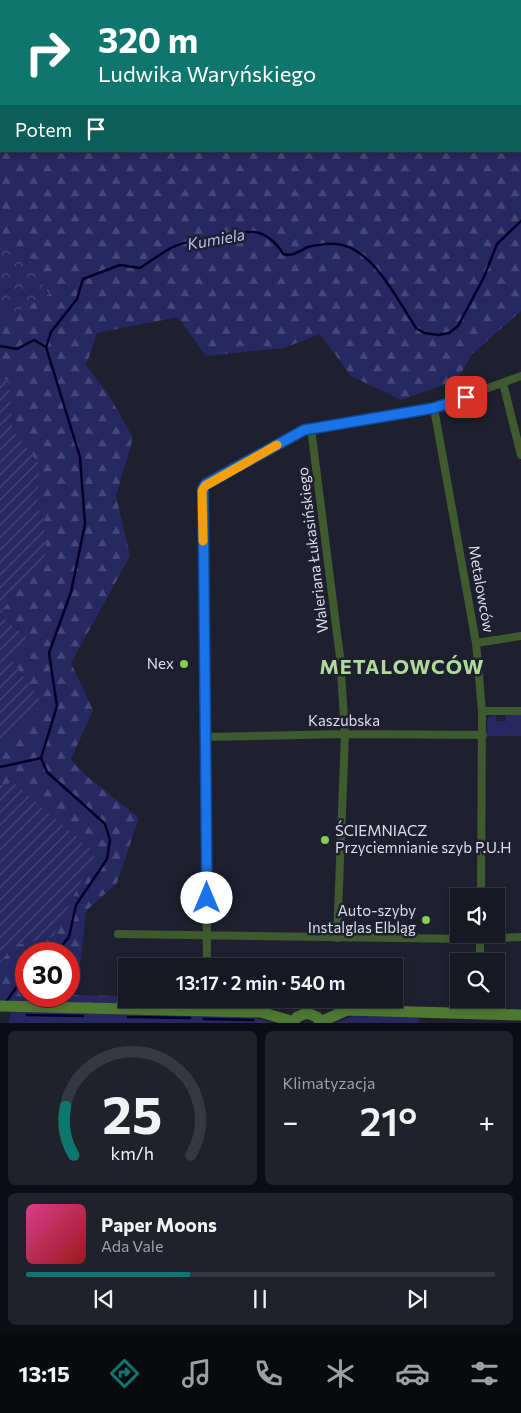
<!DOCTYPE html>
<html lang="pl">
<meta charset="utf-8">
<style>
:root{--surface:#161823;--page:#1f212b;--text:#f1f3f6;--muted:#9ea0a6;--line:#353741;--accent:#0f766e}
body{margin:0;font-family:Commissioner,sans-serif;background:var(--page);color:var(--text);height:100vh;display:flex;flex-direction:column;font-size:19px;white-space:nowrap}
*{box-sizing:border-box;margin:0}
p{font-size:16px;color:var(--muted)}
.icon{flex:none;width:28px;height:28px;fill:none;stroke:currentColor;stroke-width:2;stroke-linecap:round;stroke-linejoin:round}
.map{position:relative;height:1023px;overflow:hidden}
.details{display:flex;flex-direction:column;gap:8px;padding:8px;background:#0c0d13;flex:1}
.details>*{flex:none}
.top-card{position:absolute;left:0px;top:0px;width:521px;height:152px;box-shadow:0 2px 8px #0003,0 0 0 1px var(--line);background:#0f766e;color:#fff;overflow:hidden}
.controls{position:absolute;left:450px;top:888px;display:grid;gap:10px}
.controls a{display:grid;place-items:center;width:55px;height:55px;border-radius:0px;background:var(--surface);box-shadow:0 2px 8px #0003,0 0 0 1px var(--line);font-size:25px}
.speed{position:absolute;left:15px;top:942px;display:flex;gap:10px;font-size:25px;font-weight:700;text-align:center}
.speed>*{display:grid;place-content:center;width:65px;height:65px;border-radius:50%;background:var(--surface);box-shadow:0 2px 8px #0003,0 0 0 1px var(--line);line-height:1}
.speed .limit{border:8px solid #d22;background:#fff;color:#111}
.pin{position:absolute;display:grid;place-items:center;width:42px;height:42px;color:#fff;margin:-21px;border-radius:10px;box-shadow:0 2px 8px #0006}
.me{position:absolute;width:55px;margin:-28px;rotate:0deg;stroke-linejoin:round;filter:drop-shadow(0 0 4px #0008)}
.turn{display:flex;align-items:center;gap:18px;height:105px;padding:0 15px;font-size:22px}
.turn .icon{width:65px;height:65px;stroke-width:2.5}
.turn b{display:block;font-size:35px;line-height:42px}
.then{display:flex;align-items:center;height:48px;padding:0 15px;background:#0003;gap:10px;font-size:19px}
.big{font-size:38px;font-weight:600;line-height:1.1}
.details .card{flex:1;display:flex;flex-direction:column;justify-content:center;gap:8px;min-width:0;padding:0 18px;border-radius:8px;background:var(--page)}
.details .dial{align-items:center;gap:0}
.dial svg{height:130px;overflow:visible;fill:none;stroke:var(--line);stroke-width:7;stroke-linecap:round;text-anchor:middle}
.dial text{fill:var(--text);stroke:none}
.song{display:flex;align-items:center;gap:15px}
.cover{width:60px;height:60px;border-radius:8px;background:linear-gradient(135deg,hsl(330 70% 55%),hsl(0 70% 35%))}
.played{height:5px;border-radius:2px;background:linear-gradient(90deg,var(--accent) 35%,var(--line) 35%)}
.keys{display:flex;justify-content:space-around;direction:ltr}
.heat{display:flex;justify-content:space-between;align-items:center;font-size:28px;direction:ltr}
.details .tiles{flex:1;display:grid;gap:8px;grid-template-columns:1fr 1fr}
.card:last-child{grid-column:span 2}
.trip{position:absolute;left:118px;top:958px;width:285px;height:50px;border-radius:0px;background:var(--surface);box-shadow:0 2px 8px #0003,0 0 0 1px var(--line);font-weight:600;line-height:50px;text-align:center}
.tab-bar{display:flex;height:80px;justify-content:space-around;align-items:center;background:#090a0e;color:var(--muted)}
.tab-bar .icon{width:35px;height:35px}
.tab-bar .on{color:var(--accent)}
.tab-bar b{font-size:22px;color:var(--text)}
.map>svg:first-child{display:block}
</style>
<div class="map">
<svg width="521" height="1023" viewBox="0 0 521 1023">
<defs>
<pattern id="forest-firs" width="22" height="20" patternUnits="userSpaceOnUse" patternTransform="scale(1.25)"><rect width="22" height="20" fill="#272862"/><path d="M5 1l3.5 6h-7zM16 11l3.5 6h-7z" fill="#464778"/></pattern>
<pattern id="park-crowns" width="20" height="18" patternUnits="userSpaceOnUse" patternTransform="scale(1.25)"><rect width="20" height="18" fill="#272862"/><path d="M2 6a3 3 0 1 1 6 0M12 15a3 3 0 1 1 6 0" fill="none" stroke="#464778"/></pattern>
<pattern id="garden-furrows" width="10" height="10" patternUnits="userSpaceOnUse" patternTransform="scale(1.25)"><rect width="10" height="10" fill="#272862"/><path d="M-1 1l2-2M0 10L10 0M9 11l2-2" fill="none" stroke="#464778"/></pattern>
</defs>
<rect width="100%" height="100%" fill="#1e202f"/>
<!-- grass -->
<path fill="#272862" d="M496,715V721H506V715H521V736H487V720L490,716Z
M11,1012L248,1016L274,1023H9Z
M353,1016L419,1018V1023H336Z"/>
<!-- forest -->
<path fill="url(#forest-firs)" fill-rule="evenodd" d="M0,0L282,1H1V151H520L521,84V311L472,354L457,380L401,400L351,376L320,334L284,348L206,356L178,317L97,333L86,365L110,397L133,438L116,496L130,556L71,663L93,710L71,759L83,773L139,818L117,883L86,911L81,960L71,995L122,996L121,1005L0,1001V963L14,945L53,937L14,783L0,785V740L8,738L41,703L11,659L28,638L0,614L46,553L44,521L37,505L40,465L12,429L9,381L0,378V321L49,294L17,247L0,230ZM26,954H69V996H26Z"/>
<!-- park -->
<path fill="url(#park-crowns)" d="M0,230L17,247L49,294L0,321Z"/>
<!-- garden -->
<path fill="url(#garden-furrows)" d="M0,378L9,380L12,429L40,465L37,505L44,521L46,554L0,614Z
M0,615L29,639L11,659L42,703L8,739L0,740Z
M14,783L95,853L53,937L14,945L0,963V785Z"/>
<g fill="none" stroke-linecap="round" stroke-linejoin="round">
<!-- stream -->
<path stroke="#06012a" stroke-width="2.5" d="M0,346L17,349L34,340L46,347
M46,347L80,457L85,524L71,592L49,653L57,706L41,758L47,772L105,824L110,840L107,859L76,905L69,937L55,954
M46,347L51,332L77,299L83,279L120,265L140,268C151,261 161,253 173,247C185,241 239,231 253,232C266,233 277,243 283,254C293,257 299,251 308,247C314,245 321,245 328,244C369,239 396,298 416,328L424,333L438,335L449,333L458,326L484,277L497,244L521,221
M0,767L41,758
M6,1002L16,988L26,980
M27,1015L83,1016
M128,1017L190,1018
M204,1019L253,1020"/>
<!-- street -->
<path stroke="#405a2f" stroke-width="8" d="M503,383L521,455
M434,408L476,643L482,711L481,896
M311,428L340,657L345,734L337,938
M476,643L521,636
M482,711H521
M206,737L345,734L483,735
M118,934L467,939L521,937
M480,961V936
M207,966L203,488L206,484L304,430L434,408L521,376
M206,1011V999
M479,1014V999"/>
<!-- secondary -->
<path stroke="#4f7933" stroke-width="11" d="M0,1006L261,1012L294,1022
M320,1022L347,1010L521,1015
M293,1023L297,1017L307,1013L317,1017L321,1023"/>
</g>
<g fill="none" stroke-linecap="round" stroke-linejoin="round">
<defs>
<path id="route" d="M207,898L203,488L206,484L304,430L434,408L466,397"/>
</defs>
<!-- route casing -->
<use href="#route" stroke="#114b97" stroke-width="12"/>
<!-- route -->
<use href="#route" stroke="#1a73e8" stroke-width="9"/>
<!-- slow -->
<path stroke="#f59e0b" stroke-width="9" d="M203,541L202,491L205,486L277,445"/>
</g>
<!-- markers -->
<g fill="#84cf4d" stroke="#1e202f" stroke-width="2">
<circle cx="184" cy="664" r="5"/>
<circle cx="325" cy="840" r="5"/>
<circle cx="426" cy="920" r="5"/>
</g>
<g text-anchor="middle" stroke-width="5" stroke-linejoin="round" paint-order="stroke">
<!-- street labels -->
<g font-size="15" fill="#dcdee8" stroke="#1e202f">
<text transform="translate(313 550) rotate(-97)" y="5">Waleriana Łukasińskiego</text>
<text transform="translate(481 589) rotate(80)" y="5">Metalowców</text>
<text x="344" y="726">Kaszubska</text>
</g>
<!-- poi labels -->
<g font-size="15" fill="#dcdee8" stroke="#1e202f" text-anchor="end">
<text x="174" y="669">Nex</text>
<text x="335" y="836" text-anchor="start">ŚCIEMNIACZ<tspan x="335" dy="17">Przyciemnianie szyb P.U.H</tspan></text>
<text x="416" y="916">Auto-szyby<tspan x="416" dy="17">Instalglas Elbląg</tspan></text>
</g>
<!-- water labels -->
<g font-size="16" font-style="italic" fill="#b6bef6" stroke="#1e202f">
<text transform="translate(216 239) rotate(-10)" y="6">Kumiela</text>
</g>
<!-- district labels -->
<g font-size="20" font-weight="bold" letter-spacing="1" fill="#b0da98" stroke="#1e202f">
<text x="402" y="674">METALOWCÓW</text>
</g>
</g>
</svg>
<div class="controls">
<a><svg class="icon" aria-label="sound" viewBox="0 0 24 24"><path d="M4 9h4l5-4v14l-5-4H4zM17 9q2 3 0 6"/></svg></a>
<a><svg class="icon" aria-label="search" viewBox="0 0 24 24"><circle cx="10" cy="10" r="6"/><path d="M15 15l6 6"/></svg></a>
</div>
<div class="speed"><div class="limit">30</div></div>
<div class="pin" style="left:466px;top:397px;background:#d93025"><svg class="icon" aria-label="arrive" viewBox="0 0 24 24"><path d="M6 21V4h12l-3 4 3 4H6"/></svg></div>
<svg class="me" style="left:207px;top:898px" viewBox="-20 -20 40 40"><circle r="19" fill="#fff"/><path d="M0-13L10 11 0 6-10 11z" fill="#1a73e8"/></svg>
<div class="trip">13:17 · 2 min · 540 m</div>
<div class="top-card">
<div class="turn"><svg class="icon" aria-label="right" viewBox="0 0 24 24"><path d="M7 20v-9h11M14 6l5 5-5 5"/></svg><div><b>320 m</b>Ludwika Waryńskiego</div></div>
<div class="then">Potem<svg class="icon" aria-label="arrive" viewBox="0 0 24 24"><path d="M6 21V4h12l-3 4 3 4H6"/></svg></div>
</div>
</div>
<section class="details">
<div class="tiles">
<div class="card dial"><svg viewBox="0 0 100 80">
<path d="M14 69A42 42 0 1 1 86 69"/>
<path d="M14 69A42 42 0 0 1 9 39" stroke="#0f766e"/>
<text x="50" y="56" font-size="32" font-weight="700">25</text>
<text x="50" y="72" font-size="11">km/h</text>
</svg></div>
<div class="card"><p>Klimatyzacja</p>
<div class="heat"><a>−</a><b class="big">21°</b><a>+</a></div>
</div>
<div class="card">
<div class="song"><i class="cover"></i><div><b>Paper Moons</b><p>Ada Vale</p></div></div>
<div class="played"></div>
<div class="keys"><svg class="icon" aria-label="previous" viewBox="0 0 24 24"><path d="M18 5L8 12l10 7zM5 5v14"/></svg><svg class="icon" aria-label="pause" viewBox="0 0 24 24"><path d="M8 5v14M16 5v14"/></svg><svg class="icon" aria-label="next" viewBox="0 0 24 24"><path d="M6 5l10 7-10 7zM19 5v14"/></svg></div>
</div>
</div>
</section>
<nav class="tab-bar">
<b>13:15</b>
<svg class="icon on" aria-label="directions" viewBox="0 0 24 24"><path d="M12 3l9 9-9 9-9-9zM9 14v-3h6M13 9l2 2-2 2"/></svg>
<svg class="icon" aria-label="music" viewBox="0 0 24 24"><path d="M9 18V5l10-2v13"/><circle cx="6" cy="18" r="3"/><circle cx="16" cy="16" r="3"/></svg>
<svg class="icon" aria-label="phone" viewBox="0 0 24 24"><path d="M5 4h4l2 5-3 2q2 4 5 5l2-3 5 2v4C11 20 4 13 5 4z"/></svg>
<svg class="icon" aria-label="climate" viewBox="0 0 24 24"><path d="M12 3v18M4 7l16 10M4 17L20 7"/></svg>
<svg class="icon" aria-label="car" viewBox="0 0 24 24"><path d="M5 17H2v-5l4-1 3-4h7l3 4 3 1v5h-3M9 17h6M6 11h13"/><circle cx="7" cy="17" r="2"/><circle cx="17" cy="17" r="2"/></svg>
<svg class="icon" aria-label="filters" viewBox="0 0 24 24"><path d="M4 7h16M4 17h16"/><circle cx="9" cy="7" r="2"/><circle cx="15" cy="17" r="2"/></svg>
</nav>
